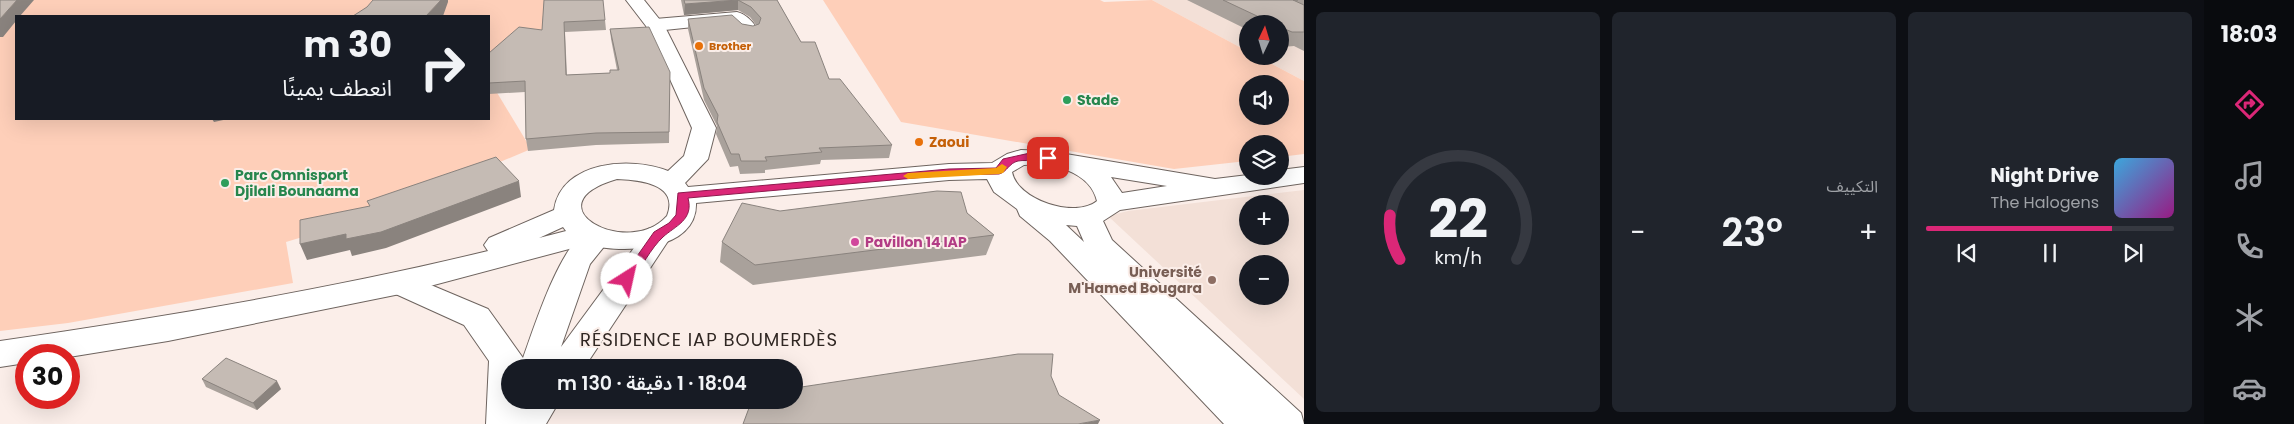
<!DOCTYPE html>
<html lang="ar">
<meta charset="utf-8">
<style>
:root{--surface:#171b24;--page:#20242c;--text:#f1f3f6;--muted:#9ea1a6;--line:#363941;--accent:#db2777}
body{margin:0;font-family:Poppins,"Noto Sans Arabic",sans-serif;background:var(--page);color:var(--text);direction:rtl;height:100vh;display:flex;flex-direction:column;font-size:19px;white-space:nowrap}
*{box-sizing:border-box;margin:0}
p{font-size:16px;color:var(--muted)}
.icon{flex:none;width:28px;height:28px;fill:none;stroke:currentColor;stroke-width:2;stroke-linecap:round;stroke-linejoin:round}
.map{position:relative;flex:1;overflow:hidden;direction:ltr}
.details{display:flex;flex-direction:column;gap:12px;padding:12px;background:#0d0f14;width:900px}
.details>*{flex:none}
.hud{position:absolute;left:15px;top:15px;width:475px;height:105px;border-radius:0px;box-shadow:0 5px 20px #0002;direction:rtl;background:#171b24;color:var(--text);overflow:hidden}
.needle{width:32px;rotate:4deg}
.controls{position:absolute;left:1239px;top:15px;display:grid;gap:10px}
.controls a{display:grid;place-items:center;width:50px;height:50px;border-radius:50%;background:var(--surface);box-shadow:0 5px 20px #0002;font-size:25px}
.speed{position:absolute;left:15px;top:344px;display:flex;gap:10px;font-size:25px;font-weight:700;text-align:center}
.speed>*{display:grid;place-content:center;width:65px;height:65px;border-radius:50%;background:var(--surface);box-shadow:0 5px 20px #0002;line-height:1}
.speed .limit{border:8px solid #d22;background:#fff;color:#111}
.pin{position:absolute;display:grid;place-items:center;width:42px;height:42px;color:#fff;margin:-21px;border-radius:10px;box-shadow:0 2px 8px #0006}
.me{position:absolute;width:55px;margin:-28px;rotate:35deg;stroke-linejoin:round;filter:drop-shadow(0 0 4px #0008)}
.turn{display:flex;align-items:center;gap:18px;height:105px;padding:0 15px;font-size:22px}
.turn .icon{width:65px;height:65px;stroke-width:2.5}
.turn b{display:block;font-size:35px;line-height:42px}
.big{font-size:38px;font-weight:600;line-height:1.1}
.details .card{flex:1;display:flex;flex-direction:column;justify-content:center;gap:8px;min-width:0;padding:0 18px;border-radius:8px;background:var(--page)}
.details .dial{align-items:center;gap:0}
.dial svg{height:130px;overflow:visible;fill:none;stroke:var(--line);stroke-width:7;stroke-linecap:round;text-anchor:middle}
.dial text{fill:var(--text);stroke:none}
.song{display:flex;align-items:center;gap:15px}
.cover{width:60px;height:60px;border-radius:8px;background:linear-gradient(135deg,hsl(200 70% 55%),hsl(310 70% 35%))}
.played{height:5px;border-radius:2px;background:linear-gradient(90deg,var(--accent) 75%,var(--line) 75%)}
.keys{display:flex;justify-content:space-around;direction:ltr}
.heat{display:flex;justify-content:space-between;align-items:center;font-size:28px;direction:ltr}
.details .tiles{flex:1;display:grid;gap:12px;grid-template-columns:repeat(3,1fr)}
.trip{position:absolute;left:501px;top:359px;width:302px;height:50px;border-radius:25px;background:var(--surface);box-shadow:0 5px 20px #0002;font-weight:600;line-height:50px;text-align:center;direction:rtl}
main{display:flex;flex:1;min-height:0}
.dock{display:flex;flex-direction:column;width:90px;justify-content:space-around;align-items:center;background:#090b0e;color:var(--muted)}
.dock .icon{width:35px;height:35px}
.dock .current{color:var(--accent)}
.dock b{font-size:22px;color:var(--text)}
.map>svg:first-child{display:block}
</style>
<main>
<nav class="dock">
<b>18:03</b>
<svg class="icon current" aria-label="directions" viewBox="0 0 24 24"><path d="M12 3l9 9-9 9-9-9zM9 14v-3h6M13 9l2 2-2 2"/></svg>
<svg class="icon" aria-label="music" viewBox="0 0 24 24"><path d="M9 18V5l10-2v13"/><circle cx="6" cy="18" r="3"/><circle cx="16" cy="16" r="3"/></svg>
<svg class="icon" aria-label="phone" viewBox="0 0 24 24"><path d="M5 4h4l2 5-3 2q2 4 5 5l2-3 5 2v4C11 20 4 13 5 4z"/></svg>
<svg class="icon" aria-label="climate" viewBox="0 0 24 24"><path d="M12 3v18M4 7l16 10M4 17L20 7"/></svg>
<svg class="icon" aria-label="car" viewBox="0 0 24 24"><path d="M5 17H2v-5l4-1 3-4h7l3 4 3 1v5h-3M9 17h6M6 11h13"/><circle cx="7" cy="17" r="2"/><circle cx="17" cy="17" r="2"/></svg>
</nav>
<section class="details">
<div class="tiles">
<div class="card">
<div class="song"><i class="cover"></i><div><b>Night Drive</b><p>The Halogens</p></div></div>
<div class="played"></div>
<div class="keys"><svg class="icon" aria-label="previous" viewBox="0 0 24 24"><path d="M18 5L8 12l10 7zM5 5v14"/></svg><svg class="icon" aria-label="pause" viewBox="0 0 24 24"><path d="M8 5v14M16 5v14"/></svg><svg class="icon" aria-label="next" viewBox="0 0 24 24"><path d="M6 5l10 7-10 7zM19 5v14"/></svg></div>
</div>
<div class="card"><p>التكييف</p>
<div class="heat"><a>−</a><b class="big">23°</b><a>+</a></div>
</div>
<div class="card dial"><svg viewBox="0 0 100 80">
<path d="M14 69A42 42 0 1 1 86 69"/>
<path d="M14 69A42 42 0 0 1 8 42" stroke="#db2777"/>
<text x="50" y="56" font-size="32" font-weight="700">22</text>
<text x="50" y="72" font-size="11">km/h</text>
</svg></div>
</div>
</section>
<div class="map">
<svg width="1304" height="424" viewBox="0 0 1304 424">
<rect width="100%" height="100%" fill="#fbeee9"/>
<!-- built -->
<path fill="#f3e0d7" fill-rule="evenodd" d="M1152,0H1304V81L1257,56H1280V24H1248L1247,51Z
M1304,190V399L1108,216L1128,211ZM1248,204H1280V236H1248ZM1248,264H1280V296H1248Z"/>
<!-- green -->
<path fill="#fecfb9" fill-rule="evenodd" d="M0,0H592L493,86L531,149L369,217L286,242L293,283L68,323L0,331ZM16,16H489V119H16Z
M823,0H1100L1104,2L1152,0L1247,51L1248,56H1257L1304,81V154L1280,157V144H1248L1247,161L1174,169L901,122ZM1248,84H1280V116H1248Z"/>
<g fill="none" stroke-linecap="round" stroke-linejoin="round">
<defs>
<path id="street" d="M737,12C746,14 753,22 758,30L756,34C744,37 740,31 732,23L655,31L649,29L646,25L649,21L655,19Z
M658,226L668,229L672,235L584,368H510V400H560L546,424H486L489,361L464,325L389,291L385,283L389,275L400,272L488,309L523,358C534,328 560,244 588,231C595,228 600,230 607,231L611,238L590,264L561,347L648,229Z"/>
<path id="secondary" d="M626,0H644L664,25L716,128L708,159L685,183L688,187L949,164L992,163L1007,154L1021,150L1048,151L1215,179L1248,175L1280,176V170L1304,167V183L1120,210L1103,221L1112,240L1301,413L1304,424H1224L1050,241L1020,216L1017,209L994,192L987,179L949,180L696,203C698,251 621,255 588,244L400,294L168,341L69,357V355H26V363L0,367V341C164,317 327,290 488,251L484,245L489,238L554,210C561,161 631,156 668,171L684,156L692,128L646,26ZM1024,165C1051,162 1090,171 1097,201C1075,219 1017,200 1012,172ZM1111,177L1167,186L1122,193ZM617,179C638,180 680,183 667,216C628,260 528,205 617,179ZM1066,225L1077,226L1084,242ZM563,227L566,231L539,238Z"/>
</defs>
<!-- street casing -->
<use href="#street" stroke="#6e645f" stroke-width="2"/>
<!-- secondary casing -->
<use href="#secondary" stroke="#6e645f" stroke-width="2"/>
<!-- street -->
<use href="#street" fill="#fff" fill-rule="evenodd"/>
<!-- secondary -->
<use href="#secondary" fill="#fff" fill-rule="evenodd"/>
</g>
<!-- wall -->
<path fill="#a9a19b" d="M544,0L605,20L606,30L565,32L567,75L610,73L617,70L611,39L610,29L670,72L669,143L596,145L528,151L526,139L525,92L489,94V53L542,30Z
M681,0H777L801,42L829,79L892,145L889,158L821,160L820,164L765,170V173L740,174L738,166L730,167L716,134L717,126L704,100L688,29V19L742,24L753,26L756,25L750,17L738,10L684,15Z
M1187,0H1304V51L1294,46L1283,47L1280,46V24H1248V30Z
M780,211L967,213L994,235L986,255L753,285L720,262L722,242Z
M202,379L281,389L257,410L206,387Z"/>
<!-- shaded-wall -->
<path fill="#8a837e" d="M17,0H34L20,16H16V21L3,37H0V19Z
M441,0H448V2L443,16H426Z
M738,0V10L684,15L685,4Z
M212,119H228L214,122Z
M519,181L521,197L386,248L352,256L350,250L307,260L300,244Z
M277,381L281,389L257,410L253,403Z
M1100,420L1098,424H1078Z"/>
<!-- building -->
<path fill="#c5bbb4" stroke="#8a837e" d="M0,0H17L0,19Z
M373,0H441L426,16H353L367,7Z
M544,0H603L605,20L564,22L566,75L610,73V70H619L610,29L649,27L670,72L669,132L596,133L526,139L525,81L489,83V53L519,27L542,30Z
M684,0H777L801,42H815L829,79H840L892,145L819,148L822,152L765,157L767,161H741L739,154H731L717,122L718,115L704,88L688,19L732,15L742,24L753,26L759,24L761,18L751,7L738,0L685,4Z
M1223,0H1298H1293L1304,5V32H1292L1280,27V24H1274Z
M496,157L519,181L381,232L346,239V234L300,244V220L370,206L367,201Z
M937,191L961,192L967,213L994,235L755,265L722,242L742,203L780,211Z
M1018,354H1053L1051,376L1059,395L1100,420L1078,424H743L752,400H795V388Z
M226,358L277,381L253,403L202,379Z"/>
<!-- route -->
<path fill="#db2777" stroke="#8e194d" d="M1030,153L1048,155L1053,158C1046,164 1028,159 1018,161C1009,163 1007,172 999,174L949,175L688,198C694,220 675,226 663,237C651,248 640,269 632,282H622L621,279L654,232L669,223L676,215L678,193L949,169L996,168L1003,159Z"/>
<!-- slow -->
<path fill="#f59e0b" d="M1002,164L1007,167L1003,173L999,174L908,179L903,176L908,173L996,168Z"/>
<!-- markers -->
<g fill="#e8710a" stroke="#fbeee9" stroke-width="2">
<circle cx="699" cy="46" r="5"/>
<circle cx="919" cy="142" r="5"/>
</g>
<g fill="#2e9e5b" stroke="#fbeee9" stroke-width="2">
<circle cx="1067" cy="100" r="5"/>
<circle cx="225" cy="183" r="5"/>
</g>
<circle fill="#d1479c" stroke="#fbeee9" stroke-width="2" cx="855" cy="242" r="5"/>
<circle fill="#8d6e63" stroke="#fbeee9" stroke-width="2" cx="1212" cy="280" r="5"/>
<g text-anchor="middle" stroke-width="4" stroke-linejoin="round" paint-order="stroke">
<!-- far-food labels -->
<g font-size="11" font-weight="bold" fill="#c56008" stroke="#fbeee9" text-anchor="start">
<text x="709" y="50">Brother</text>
</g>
<!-- leisure labels -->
<g font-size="14" font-weight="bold" fill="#27864d" stroke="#fbeee9" text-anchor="start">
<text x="1077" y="105">Stade</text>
<text x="235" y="180">Parc Omnisport<tspan x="235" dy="16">Djilali Bounaama</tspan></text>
</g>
<!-- food labels -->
<g font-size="14" font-weight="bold" fill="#c56008" stroke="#fbeee9" text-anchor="start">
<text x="929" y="147">Zaoui</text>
</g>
<!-- hotel labels -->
<g font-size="14" font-weight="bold" fill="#b23c85" stroke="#fbeee9" text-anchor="start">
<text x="865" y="247">Pavillon 14 IAP</text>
</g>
<!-- education labels -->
<g font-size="14" font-weight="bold" fill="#785e54" stroke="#fbeee9" text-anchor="end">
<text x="1202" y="277">Université<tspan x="1202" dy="16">M'Hamed Bougara</tspan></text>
</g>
<!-- near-neighbourhood labels -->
<g font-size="18" letter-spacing="1" fill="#302723" stroke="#fbeee9">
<text x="709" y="346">RÉSIDENCE IAP BOUMERDÈS</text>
</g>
</g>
</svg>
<div class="controls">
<a><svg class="needle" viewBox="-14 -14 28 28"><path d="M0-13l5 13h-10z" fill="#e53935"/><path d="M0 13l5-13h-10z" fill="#9ea1a6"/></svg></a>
<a><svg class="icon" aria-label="sound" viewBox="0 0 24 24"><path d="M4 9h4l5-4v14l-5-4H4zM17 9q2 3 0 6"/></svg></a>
<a><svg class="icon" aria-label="layers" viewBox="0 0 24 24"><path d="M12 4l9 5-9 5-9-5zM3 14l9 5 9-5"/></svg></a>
<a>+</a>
<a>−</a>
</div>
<div class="speed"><div class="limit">30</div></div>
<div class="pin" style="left:1048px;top:158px;background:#d93025"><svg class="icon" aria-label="arrive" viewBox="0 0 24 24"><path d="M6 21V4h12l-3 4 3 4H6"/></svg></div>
<svg class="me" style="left:627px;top:279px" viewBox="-20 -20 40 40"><circle r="19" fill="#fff"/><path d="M0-13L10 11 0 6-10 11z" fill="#db2777"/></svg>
<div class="trip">18:04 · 1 دقيقة · 130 m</div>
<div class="hud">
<div class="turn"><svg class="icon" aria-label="right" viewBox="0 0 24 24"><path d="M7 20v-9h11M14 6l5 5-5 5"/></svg><div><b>30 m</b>انعطف يمينًا</div></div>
</div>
</div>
</main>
